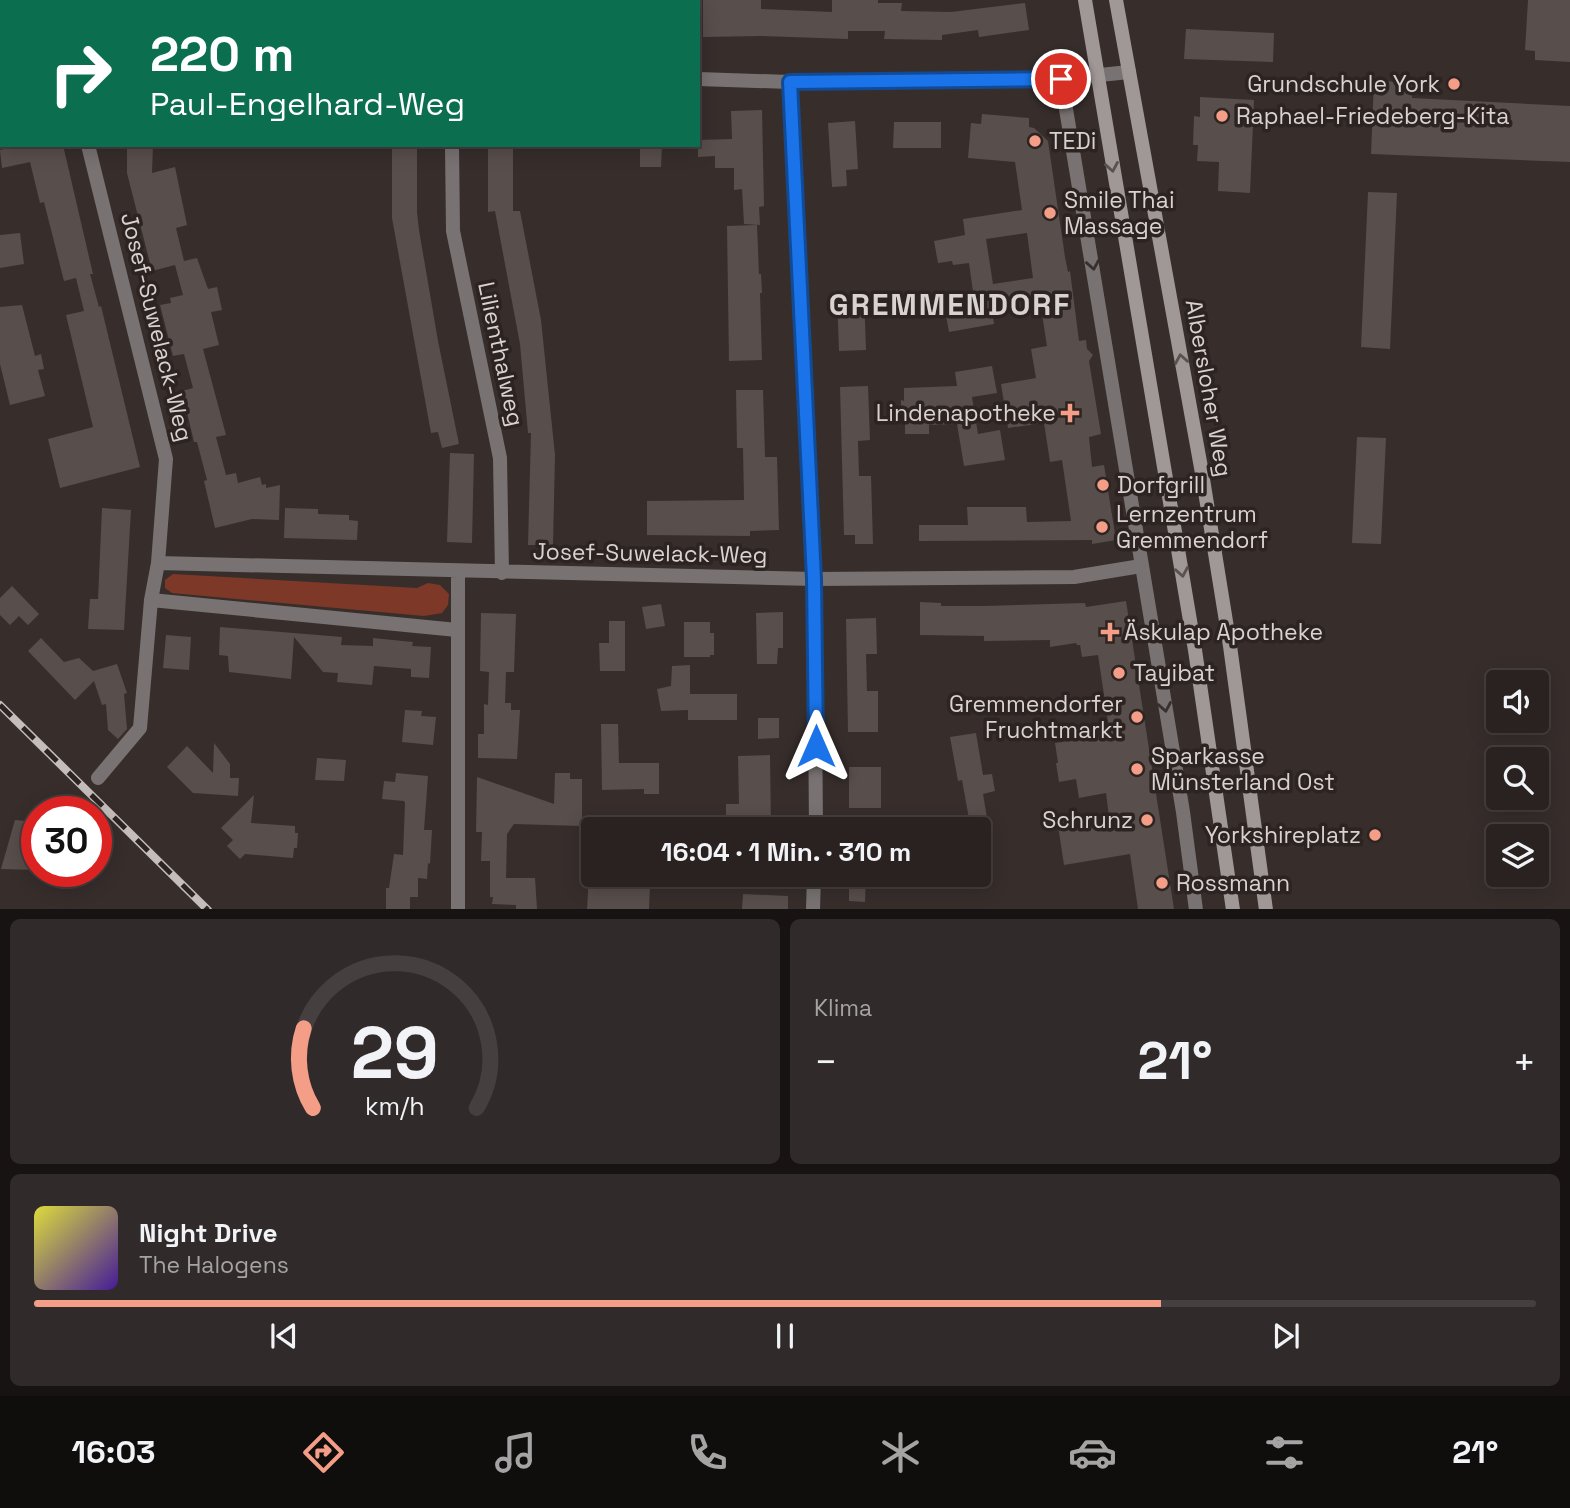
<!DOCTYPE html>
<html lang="de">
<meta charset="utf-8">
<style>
:root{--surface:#292221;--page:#312a2a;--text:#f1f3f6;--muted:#a5a4a5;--line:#453f3f;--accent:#f49e88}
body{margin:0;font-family:"Space Grotesk",sans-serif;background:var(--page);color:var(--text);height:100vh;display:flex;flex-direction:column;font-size:26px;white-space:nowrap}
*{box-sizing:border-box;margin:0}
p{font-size:23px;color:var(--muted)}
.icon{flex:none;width:38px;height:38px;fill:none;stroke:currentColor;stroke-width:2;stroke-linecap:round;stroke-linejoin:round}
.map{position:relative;height:909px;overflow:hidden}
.side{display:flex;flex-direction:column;gap:10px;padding:10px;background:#171312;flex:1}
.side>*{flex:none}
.banner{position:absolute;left:0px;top:0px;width:700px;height:147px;box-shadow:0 4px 18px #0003,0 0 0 2px var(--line);background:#0b6e4f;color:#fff;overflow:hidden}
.fabs{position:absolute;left:1486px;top:670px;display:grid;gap:14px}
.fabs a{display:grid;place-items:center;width:63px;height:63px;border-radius:7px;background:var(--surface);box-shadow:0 4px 18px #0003,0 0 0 2px var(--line);font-size:35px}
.speed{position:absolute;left:21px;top:796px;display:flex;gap:14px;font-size:35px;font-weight:700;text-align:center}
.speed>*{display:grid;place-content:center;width:91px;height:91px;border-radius:50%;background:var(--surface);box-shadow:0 4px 18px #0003,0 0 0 2px var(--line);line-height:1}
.speed .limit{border:10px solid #d22;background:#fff;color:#111}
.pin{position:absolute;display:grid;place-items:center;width:60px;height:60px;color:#fff;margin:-30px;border:4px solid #fff;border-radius:50%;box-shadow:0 2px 7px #0007}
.me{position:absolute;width:77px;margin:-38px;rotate:0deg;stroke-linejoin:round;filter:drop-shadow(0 0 5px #0008)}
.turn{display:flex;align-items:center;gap:24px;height:147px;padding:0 35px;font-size:32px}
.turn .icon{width:91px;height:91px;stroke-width:2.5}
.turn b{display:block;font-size:49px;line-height:60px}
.big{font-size:52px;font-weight:700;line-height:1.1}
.side .widget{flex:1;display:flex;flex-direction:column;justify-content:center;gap:10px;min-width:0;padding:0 24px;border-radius:10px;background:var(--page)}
.side .dial{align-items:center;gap:0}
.dial svg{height:182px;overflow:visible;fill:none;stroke:var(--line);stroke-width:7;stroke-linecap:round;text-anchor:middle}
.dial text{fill:var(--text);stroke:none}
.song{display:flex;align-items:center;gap:21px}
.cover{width:84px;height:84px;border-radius:10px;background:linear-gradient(135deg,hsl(60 70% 55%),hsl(260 70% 35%))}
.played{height:7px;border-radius:4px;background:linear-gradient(90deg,var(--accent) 75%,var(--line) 75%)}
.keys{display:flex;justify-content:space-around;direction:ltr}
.heat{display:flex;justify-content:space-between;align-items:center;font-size:38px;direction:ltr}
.side .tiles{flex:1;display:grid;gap:10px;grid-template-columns:1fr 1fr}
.widget:last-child{grid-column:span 2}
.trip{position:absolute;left:581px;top:817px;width:410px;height:70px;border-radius:7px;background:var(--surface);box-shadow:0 4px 18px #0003,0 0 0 2px var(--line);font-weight:700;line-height:70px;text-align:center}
.tabs{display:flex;height:112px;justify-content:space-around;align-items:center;background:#100e0d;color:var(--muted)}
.tabs .icon{width:49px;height:49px}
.tabs .selected{color:var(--accent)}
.tabs b{font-size:32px;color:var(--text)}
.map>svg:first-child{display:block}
</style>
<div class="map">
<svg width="1570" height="910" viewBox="0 0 1570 910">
<rect width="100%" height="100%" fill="#372e2c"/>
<!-- green -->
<path fill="#7d3828" d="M173,574L417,588L428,583L440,585L449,594L448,605L442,613L424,616L172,593L165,588V580Z"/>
<!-- building -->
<path fill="#584e4b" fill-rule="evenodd" d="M703,0H761V9L832,12V0H878V3H902L901,11L951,12L1025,3L1029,30L979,37L978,30L942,35V40L884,39L885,31H848V39L761,36L703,37Z
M1528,0H1570V62L1535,60V51L1525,50Z
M1186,29L1274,33L1273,62L1184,59Z
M1374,81L1413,82L1412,98L1570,106V162L1371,154Z
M1200,97L1254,100L1250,193L1218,191L1219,162L1197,161L1198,145H1193L1194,116L1200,117Z
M762,110L764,206L759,207L760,225L744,224L742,189L734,190V168H715V156L698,157V140L732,139L731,111Z
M982,114L1029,118V127L1034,128L1048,141L1065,257L1068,272L1070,271L1079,341L1086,340L1087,349L1093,355L1089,361L1101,434L1089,437L1092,467L1104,465L1116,540L1092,544V540L919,541V525H968L967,507H1026L1027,522L1071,521L1062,460L1050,462L1044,423L1008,428L1001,384L1036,378L1031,349L1047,346L1039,295L991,302L994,324L949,332L945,310L975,306L969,263L953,265L952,261L938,263L934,241L965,235L963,219L1022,210L1015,162L968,158L971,123L981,124ZM1027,233L1033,278L993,284L986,239Z
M855,121L858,169L846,170L847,186L832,187L828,123Z
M894,122H941V148H893Z
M21,145H63L93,274H90L99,307L101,306L140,467L60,488L48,439L93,427L66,315L84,311L76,278L64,281L44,202L40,203L30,162L2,168L0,150Z
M127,145H153L152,173L175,167L187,225L176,228L184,261L197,258L208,289L217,287L222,310L211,312L219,345L203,349L226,435L216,437L226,475L236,473L238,483L260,477L262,485L266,484V488L280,485L279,520L252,519L215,528L204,481L207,480L197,442H194L182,391L193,388L184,354L173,356L160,305L171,303L170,298L183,295L175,265L152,271L127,173Z
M392,145H417V212L419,230L438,341L459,444L442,448L438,432L431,433L392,218Z
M488,145H513V211H520L541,320L555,455L553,545H528L531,433H528L520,344L495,211L488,212Z
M640,145H662L661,167H640Z
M1368,192L1397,193L1390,349L1361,347Z
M757,225L759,274H761L762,293H760L762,360L729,361L727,226Z
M20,233L24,264L0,268V235Z
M864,295L866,350L839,351L837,297Z
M22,305L35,356L41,354L44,369L38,370L45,396L10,405L0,364V307Z
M992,366L997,393L972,397L978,434L1000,430L1005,460L964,466L957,424L929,425V434H905V422H901V400L904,401V388L957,386L955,372Z
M868,386L870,440L858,441L859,476H871L873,544H855V535H844L840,387Z
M736,390H763L765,457H777L779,530L750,531V536L647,535V501L744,500L743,448H737Z
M1357,437L1386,438L1381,544L1352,543Z
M450,453L474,454L472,543L447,542Z
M102,508L131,510L124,630L88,629L90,599H98Z
M285,508L318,509V514L349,515V520L358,521L357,540L284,538Z
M12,586L39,614L28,625L19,616L10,625L0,615V598Z
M1126,601L1140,691L1174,909H1138L1130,854L1064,865L1057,819L1111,832L1106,793L1079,798L1076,779L1059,782L1056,763H1058L1055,743L1110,735L1098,655L1082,657L1080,645H1077L1076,643L1050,647V640L984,641V636L920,635V602L941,603V606H984L1085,603L1086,607Z
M661,604L665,626L646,629L642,607Z
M783,612V648H778L777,664H757L756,613Z
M481,613L516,614L514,672H506L505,703H511V710H520L517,759L478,758V734H484V704L488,705L489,672L480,671Z
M876,618L877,654H866L867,691H878V732H848L846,619Z
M609,621H625V671H600L599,643H609Z
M684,622H710V633H714V655H710V657H684Z
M220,627L342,637L341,645L373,646V638L413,642L412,646L431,647L429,678L411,677V669L374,666L372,685L337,682L338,673L323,672L294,637L291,679L229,672L228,656L219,655Z
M166,635L191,637L189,670L163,668Z
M41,638L64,662L79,658L93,671L117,664L127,693L124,694L127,729L118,739L108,730L106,704L102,705L94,681L75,700L28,651Z
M690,665V694H737V720H688V710L661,711L657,689L671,686L672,666Z
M405,710L422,711L421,716L436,717L433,745L402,742Z
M758,718H779V738L758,739Z
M601,724H618L619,763H659V794H644V789L602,790Z
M976,733L983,775L992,774L995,791L983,794L989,830H971L962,780L958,781L950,737Z
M214,743L230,764V778H239L238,796L193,793L167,767L187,746L213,773Z
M770,755L771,830H726V804H739L738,756Z
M317,758L346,760L344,781L315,780Z
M849,767H881V808H849Z
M396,773L428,776L424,830H432L430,864L428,863L427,879L418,878V897H410V909H386V888H389L394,854L403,855L405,803L404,801L382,799L384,781L395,782Z
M555,773H570V779H582V826L514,824L507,834L506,878H535L537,909H516V905L492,904L493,897H490V861H481L482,832H476L477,777L554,804Z
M254,795L251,823L295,826V833H298L297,848H294L293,858L245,854L240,859L227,846L233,840L221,828Z
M15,820L37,822V870L1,869Z
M589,875H622L621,886L650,887L649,909H587Z
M849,875H866L865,902L849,901Z
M743,894L788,896V909H742Z"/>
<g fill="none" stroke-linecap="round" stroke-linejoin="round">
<!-- street -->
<path stroke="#787372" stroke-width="14" d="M533,0V2
M698,79L790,82L1061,79L1129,72
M1061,79L1183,812L1196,910
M790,82L814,579L816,830
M0,123H2
M88,145L166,459L158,563L151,600L140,728L98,778
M452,145L453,231L500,458L502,573
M158,563L814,579L1074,577L1141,566
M151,600L457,630
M458,910V571
M813,910L814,875"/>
<!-- secondary -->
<path stroke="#a09896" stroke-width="14" d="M1085,0L1195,650L1233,910
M1116,0L1202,473L1230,646L1266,910"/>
<defs>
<path id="rail" d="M0,705L208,910"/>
</defs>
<!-- rail casing -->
<use href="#rail" stroke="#c4bdbb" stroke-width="8"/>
<!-- rail -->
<use href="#rail" stroke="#2d2422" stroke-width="5" stroke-dasharray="16" stroke-linecap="butt"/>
</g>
<!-- one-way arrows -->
<defs><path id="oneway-chevron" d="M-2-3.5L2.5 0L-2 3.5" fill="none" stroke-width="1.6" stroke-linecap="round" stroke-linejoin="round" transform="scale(1.75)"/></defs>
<g stroke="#5b5250">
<use href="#oneway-chevron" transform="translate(1112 167) rotate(80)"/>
<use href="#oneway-chevron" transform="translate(1181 359) rotate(-100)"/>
<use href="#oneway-chevron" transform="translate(1182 572) rotate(80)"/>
</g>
<g stroke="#38302e">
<use href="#oneway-chevron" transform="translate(1093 265) rotate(80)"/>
<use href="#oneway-chevron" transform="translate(1165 707) rotate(80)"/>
</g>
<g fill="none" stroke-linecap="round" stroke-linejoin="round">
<defs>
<path id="route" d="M816,746L814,579L790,82L1061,79"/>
</defs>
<!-- route casing -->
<use href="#route" stroke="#114b97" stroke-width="18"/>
<!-- route -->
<use href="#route" stroke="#1a73e8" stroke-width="12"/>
</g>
<!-- markers -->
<g fill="#f49e88" stroke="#2d2422" stroke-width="2.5">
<circle cx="1454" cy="84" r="7"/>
<circle cx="1222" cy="116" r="7"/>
<circle cx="1035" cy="141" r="7"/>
<circle cx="1050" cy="213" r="7"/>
<path d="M1066.5 402.5h7v7h7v7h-7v7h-7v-7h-7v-7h7z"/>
<circle cx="1103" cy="485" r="7"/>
<circle cx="1102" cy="527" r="7"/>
<path d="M1106.5 621.5h7v7h7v7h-7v7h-7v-7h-7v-7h7z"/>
<circle cx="1119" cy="673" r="7"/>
<circle cx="1137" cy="717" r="7"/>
<circle cx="1137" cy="769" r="7"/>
<circle cx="1147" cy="820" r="7"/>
<circle cx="1375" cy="835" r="7"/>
<circle cx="1162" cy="883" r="7"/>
</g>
<g text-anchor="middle" stroke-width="7" stroke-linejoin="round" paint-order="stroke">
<!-- poi labels -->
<g font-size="23" fill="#d8d2d0" stroke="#2d2422" text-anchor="start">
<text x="1440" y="92" text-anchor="end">Grundschule York</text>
<text x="1236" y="124">Raphael-Friedeberg-Kita</text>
<text x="1049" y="149">TEDi</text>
<text x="1064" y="208">Smile Thai<tspan x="1064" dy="26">Massage</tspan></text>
<text x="1056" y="421" text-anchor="end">Lindenapotheke</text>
<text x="1117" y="493">Dorfgrill</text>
<text x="1116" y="522">Lernzentrum<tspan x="1116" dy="26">Gremmendorf</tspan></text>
<text x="1124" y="640">Äskulap Apotheke</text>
<text x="1133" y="681">Tayibat</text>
<text x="1123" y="712" text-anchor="end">Gremmendorfer<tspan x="1123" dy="26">Fruchtmarkt</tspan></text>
<text x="1151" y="764">Sparkasse<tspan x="1151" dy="26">Münsterland Ost</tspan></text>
<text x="1133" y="828" text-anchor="end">Schrunz</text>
<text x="1361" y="843" text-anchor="end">Yorkshireplatz</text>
<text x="1176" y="891">Rossmann</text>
</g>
<!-- street labels -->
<g font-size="23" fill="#d8d2d0" stroke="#2d2422">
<text transform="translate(157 327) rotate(76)" y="8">Josef-Suwelack-Weg</text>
<text transform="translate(501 354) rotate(78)" y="8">Lilienthalweg</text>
<text transform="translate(1209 388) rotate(80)" y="8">Albersloher Weg</text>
<text transform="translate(650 553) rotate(1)" y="8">Josef-Suwelack-Weg</text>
</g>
<!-- district labels -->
<g font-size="30" font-weight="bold" letter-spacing="2" fill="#d8d2d0" stroke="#2d2422">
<text x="950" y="315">GREMMENDORF</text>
</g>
</g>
</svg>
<div class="fabs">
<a><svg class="icon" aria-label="sound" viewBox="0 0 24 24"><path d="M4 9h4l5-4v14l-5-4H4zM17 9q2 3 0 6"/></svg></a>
<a><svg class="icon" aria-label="search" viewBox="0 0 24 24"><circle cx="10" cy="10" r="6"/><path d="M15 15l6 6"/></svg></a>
<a><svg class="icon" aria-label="layers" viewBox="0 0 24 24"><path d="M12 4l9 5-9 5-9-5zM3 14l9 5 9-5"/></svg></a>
</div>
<div class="speed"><div class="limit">30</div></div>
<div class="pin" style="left:1061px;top:79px;background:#d93025"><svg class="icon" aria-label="arrive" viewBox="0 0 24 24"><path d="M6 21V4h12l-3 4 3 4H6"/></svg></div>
<svg class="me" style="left:816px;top:746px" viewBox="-20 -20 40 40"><path d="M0-17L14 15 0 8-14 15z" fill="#1a73e8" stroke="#fff" stroke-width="4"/></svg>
<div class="trip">16:04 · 1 Min. · 310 m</div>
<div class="banner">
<div class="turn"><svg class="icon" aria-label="right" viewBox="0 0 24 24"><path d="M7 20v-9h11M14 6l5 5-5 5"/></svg><div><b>220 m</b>Paul-Engelhard-Weg</div></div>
</div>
</div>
<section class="side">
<div class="tiles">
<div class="widget dial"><svg viewBox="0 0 100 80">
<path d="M14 69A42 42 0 1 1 86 69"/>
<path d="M14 69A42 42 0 0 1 10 34" stroke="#f49e88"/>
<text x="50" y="56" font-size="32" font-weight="700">29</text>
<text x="50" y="72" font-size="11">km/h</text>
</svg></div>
<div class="widget"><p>Klima</p>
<div class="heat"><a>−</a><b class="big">21°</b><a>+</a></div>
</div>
<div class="widget">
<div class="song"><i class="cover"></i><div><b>Night Drive</b><p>The Halogens</p></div></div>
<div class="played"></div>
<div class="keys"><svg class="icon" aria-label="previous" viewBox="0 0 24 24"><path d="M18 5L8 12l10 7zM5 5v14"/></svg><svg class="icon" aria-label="pause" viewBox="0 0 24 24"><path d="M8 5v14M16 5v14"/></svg><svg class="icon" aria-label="next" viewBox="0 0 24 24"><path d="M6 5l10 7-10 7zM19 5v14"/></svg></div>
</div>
</div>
</section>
<nav class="tabs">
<b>16:03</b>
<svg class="icon selected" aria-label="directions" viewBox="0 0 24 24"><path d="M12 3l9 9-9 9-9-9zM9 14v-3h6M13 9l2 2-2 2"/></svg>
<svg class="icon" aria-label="music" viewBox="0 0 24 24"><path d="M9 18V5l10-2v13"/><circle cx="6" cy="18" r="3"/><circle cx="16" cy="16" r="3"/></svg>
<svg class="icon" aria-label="phone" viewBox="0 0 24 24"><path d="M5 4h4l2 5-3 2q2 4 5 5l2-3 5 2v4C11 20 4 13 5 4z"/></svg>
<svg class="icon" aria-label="climate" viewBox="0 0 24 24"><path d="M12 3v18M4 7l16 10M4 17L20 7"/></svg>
<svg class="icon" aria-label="car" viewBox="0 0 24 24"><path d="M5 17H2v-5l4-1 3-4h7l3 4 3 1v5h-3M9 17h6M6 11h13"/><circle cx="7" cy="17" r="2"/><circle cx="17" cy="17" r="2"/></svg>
<svg class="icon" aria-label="filters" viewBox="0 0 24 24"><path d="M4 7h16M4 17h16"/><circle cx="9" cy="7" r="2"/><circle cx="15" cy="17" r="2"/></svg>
<b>21°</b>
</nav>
